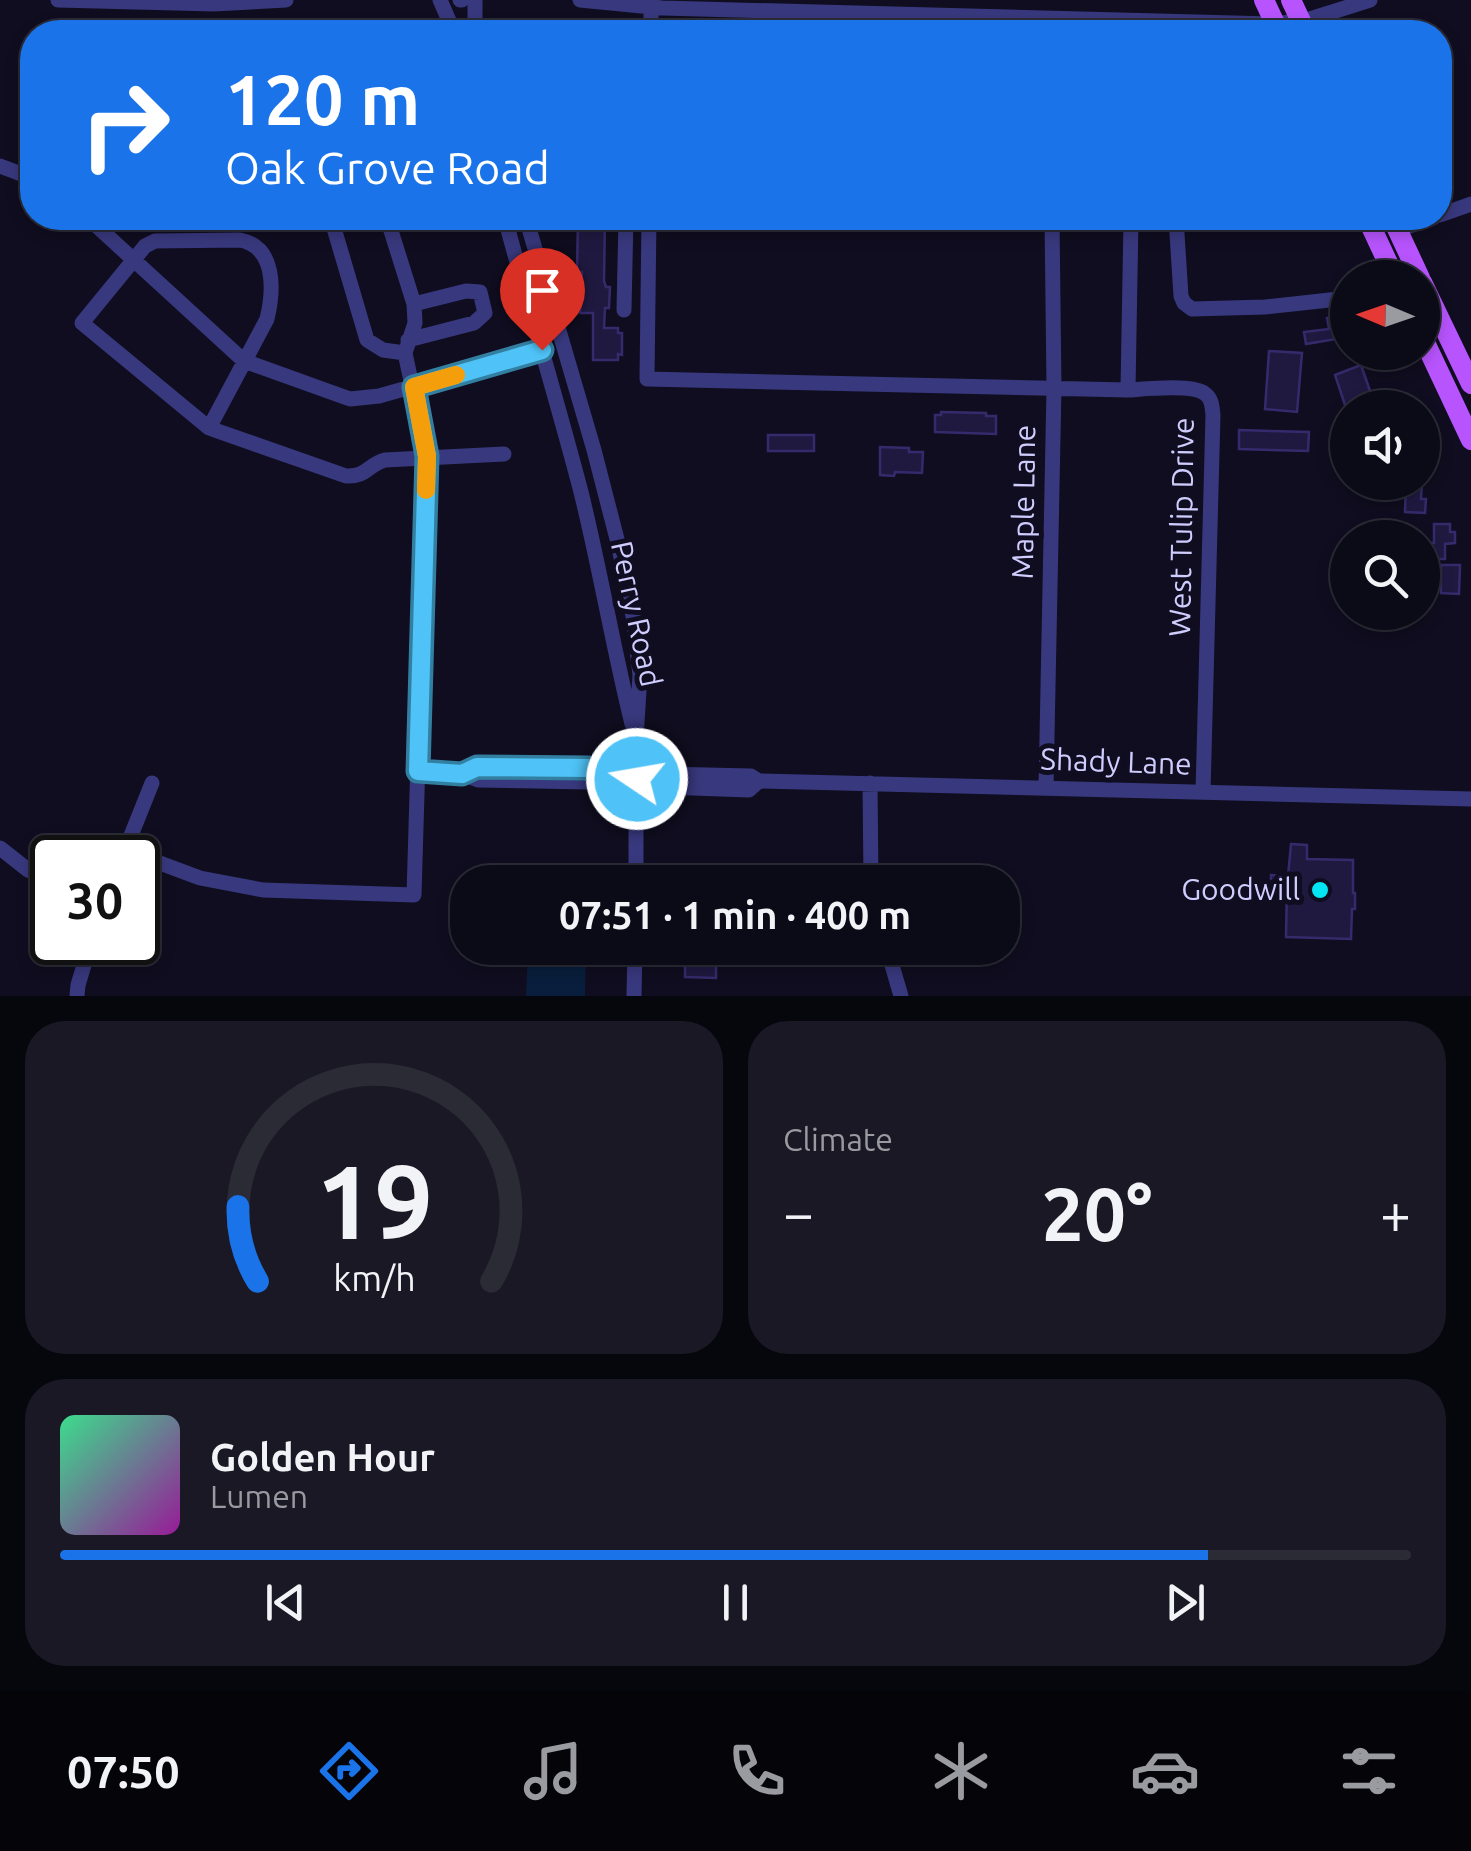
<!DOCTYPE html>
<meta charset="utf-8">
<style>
:root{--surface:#0b0a17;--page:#191824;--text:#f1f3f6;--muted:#9a9aa1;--line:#2b2b36;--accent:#1a73e8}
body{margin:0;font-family:Ubuntu,sans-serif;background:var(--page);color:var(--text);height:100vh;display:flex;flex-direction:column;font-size:38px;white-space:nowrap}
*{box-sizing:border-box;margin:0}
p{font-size:32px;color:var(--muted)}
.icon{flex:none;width:55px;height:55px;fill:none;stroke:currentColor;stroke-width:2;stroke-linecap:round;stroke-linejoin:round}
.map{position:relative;height:996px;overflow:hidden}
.side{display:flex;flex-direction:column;gap:25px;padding:25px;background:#06060d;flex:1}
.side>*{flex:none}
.banner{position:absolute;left:20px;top:20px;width:1432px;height:210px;border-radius:40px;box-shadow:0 5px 15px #0003,0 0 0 2px var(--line);background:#1a73e8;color:#fff;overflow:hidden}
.needle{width:65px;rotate:272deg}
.tools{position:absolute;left:1330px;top:260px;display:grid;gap:20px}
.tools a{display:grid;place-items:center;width:110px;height:110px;border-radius:50%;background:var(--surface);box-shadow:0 5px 15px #0003,0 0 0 2px var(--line);font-size:50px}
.speed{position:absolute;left:30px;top:835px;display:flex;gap:20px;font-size:50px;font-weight:700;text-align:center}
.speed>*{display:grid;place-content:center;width:130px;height:130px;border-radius:50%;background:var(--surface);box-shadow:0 5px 15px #0003,0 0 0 2px var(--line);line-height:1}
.speed .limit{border:5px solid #111;border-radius:15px;background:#fff;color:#111}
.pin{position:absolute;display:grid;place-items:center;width:85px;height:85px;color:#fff;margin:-102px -42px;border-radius:50% 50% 50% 0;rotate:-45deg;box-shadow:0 0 10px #0007}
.pin .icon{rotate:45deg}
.me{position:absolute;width:110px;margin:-55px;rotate:282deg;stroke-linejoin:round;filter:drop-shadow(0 0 8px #0008)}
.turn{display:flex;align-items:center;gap:35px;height:210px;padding:0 40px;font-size:45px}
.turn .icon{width:130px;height:130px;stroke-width:2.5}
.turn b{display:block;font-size:70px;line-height:85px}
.big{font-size:75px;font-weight:600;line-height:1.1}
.side .tile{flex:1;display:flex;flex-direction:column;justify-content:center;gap:15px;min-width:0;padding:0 35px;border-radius:40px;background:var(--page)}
.side .dial{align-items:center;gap:0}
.dial svg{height:260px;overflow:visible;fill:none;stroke:var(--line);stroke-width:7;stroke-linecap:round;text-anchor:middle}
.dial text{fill:var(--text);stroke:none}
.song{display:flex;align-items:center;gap:30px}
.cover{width:120px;height:120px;border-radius:15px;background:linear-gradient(135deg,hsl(150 70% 55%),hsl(300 70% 35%))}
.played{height:10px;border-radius:5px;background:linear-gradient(90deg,var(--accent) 85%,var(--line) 85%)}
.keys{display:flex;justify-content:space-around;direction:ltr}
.heat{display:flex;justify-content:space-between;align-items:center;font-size:55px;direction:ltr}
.side .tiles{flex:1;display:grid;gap:25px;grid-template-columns:1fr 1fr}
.tile:last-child{grid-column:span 2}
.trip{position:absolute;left:450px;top:865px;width:570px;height:100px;border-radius:40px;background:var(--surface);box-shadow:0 5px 15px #0003,0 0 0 2px var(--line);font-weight:600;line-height:100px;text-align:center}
.menu{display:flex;height:160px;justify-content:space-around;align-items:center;background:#040409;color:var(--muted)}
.menu .icon{width:70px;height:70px}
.menu .current{color:var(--accent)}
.menu b{font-size:45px;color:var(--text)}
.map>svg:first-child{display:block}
</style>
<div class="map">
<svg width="1471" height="996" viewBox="0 0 1471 996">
<rect width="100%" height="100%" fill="#0f0d1f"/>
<!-- water -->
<path fill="#091e3c" d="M528,948H586L585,996H526Z"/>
<!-- building -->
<path fill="#1f1940" stroke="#352b6c" stroke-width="2.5" d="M578,218H605L604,281L606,287H610L609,308H605L604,328H618V333H622V355L618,354V360H593V313H580L582,272H577Z
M1348,314V337L1306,344L1304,332L1329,329L1327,318Z
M1269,351L1302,353L1297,412L1265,409Z
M1361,365L1376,408H1346L1335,375Z
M941,412L986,413V416H996V434L935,432V415H941Z
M1239,430L1309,432L1308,451L1239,449Z
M768,435H814V451H768Z
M880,447L909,448V452H923L922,473L895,472L894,476L880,475Z
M1406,482H1422L1421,499H1426L1425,513L1405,512Z
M1434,524H1450V532H1455V543L1445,544V559H1422V543H1434Z
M1441,565H1460L1459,594L1441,593Z
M1291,844L1307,845V859L1353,860V893H1355V909H1352L1351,939L1286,937L1287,886H1271V875L1288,876Z
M697,954L716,955V978L685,977V964H697Z"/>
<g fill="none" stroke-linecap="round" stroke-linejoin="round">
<!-- minor -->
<path stroke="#38387e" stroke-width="15" d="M58,0L214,4L286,0
M440,0L454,32
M460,0H462
M580,0L662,8L1275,24L1310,19L1370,0
M475,32V0
M651,32V7
M0,166L32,178
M1440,215L1471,204
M88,218L244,361L350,399L379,396L542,350
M331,218L367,340L383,350L405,353
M505,218C529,309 557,400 581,492C600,569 613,647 632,724
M526,218L594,450L618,543L633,616L640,675L636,738V882
M649,218L647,379L1128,390C1145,389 1191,384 1204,393C1212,398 1212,406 1213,415L1203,792
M1052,218L1370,223
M1176,218L1181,296L1184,303L1192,309L1265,307L1348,298
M1398,230L1433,218
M624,310L626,218
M408,340L474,323L485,313L480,292L466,291L414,304
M1128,390L1131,219
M209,428L267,319C274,290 276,247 240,240L155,241L145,246L82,323L209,428L346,476C367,477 367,465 385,460L504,454
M418,771L462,774L478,780L588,782L601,777L589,769L477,767L462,774
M601,777L655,780L664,787L749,790L759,781
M655,780L663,774L751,776L759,781L1471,799
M870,783L871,882
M1046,787L1054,388L1052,218
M0,848L28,870L52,881
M125,850L200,878L263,890L414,895L427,456L405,353L415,323L414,304L387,218
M122,858L152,783
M887,948L901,996
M77,996L78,985L91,942
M634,996L635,948"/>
<!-- major -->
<path stroke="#b754fd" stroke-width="20" d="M1264,0L1279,32
M1291,0L1306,32
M1367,218L1395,278
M1392,218L1420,278
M1422,282L1471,384
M1422,336L1471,440"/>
</g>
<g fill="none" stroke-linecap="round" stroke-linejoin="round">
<defs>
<path id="route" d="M542,350L414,387L427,456L418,771L462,774L477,767L589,768L601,776L637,779"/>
</defs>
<!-- route casing -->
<use href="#route" stroke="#337fa1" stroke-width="25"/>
<!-- route -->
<use href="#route" stroke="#4fc3f7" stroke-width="18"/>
<!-- slow -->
<path stroke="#f59e0b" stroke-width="18" d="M426,490L427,456L414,387L456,375"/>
</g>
<!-- markers -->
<circle fill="#03e5f3" stroke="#0f0d1f" stroke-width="4" cx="1320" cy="890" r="10"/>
<g text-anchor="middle" stroke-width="10" stroke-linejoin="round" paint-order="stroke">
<!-- street labels -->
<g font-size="30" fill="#cfccfe" stroke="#0f0d1f">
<text transform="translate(1024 502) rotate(-89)" y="10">Maple Lane</text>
<text transform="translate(1182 527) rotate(-89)" y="10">West Tulip Drive</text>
<text transform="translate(636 614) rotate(78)" y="10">Perry Road</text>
<text transform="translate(1116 762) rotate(2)" y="10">Shady Lane</text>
</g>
<!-- poi labels -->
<g font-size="30" fill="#cfccfe" stroke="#0f0d1f" text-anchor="end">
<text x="1300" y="900">Goodwill</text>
</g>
</g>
</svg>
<div class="tools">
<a><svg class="needle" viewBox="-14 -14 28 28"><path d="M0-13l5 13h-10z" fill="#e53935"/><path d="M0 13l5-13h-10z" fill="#9a9aa1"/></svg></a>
<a><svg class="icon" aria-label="sound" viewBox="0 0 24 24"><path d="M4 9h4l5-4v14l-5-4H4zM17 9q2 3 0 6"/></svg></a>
<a><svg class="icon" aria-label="search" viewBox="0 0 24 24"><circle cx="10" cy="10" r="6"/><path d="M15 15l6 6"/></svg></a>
</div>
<div class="speed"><div class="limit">30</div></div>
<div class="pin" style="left:542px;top:350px;background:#d93025"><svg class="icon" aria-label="arrive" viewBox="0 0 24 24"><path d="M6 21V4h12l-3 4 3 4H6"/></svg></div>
<svg class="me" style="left:637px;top:779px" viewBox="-20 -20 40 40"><circle r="17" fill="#4fc3f7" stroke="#fff" stroke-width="3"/><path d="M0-11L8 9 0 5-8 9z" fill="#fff"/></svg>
<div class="trip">07:51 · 1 min · 400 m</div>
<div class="banner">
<div class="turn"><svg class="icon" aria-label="right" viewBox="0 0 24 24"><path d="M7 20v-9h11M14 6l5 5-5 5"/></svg><div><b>120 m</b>Oak Grove Road</div></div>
</div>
</div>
<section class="side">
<div class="tiles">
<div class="tile dial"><svg viewBox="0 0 100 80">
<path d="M14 69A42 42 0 1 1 86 69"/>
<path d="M14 69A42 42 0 0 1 8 46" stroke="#1a73e8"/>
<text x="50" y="56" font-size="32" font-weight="700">19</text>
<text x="50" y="72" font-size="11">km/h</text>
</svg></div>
<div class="tile"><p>Climate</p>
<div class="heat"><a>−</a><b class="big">20°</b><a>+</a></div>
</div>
<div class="tile">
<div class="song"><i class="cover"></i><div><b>Golden Hour</b><p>Lumen</p></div></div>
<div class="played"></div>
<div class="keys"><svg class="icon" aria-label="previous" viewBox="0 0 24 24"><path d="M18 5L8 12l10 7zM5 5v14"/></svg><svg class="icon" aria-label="pause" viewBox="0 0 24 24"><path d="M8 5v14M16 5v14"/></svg><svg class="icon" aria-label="next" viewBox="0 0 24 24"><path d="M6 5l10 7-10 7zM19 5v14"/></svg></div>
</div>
</div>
</section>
<nav class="menu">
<b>07:50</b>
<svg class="icon current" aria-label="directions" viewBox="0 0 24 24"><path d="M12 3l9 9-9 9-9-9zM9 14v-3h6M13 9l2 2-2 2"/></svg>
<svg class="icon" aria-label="music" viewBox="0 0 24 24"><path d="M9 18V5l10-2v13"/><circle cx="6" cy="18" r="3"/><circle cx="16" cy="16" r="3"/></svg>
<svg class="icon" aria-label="phone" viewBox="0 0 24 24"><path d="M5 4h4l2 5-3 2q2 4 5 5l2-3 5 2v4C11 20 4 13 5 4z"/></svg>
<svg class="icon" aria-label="climate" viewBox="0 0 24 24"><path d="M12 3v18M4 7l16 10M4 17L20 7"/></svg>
<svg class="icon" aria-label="car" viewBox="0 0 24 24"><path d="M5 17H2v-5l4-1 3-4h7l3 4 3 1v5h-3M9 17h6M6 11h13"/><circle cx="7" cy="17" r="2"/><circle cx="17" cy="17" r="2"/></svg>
<svg class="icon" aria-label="filters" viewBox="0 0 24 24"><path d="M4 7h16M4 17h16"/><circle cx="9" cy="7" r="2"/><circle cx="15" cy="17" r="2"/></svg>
</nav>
